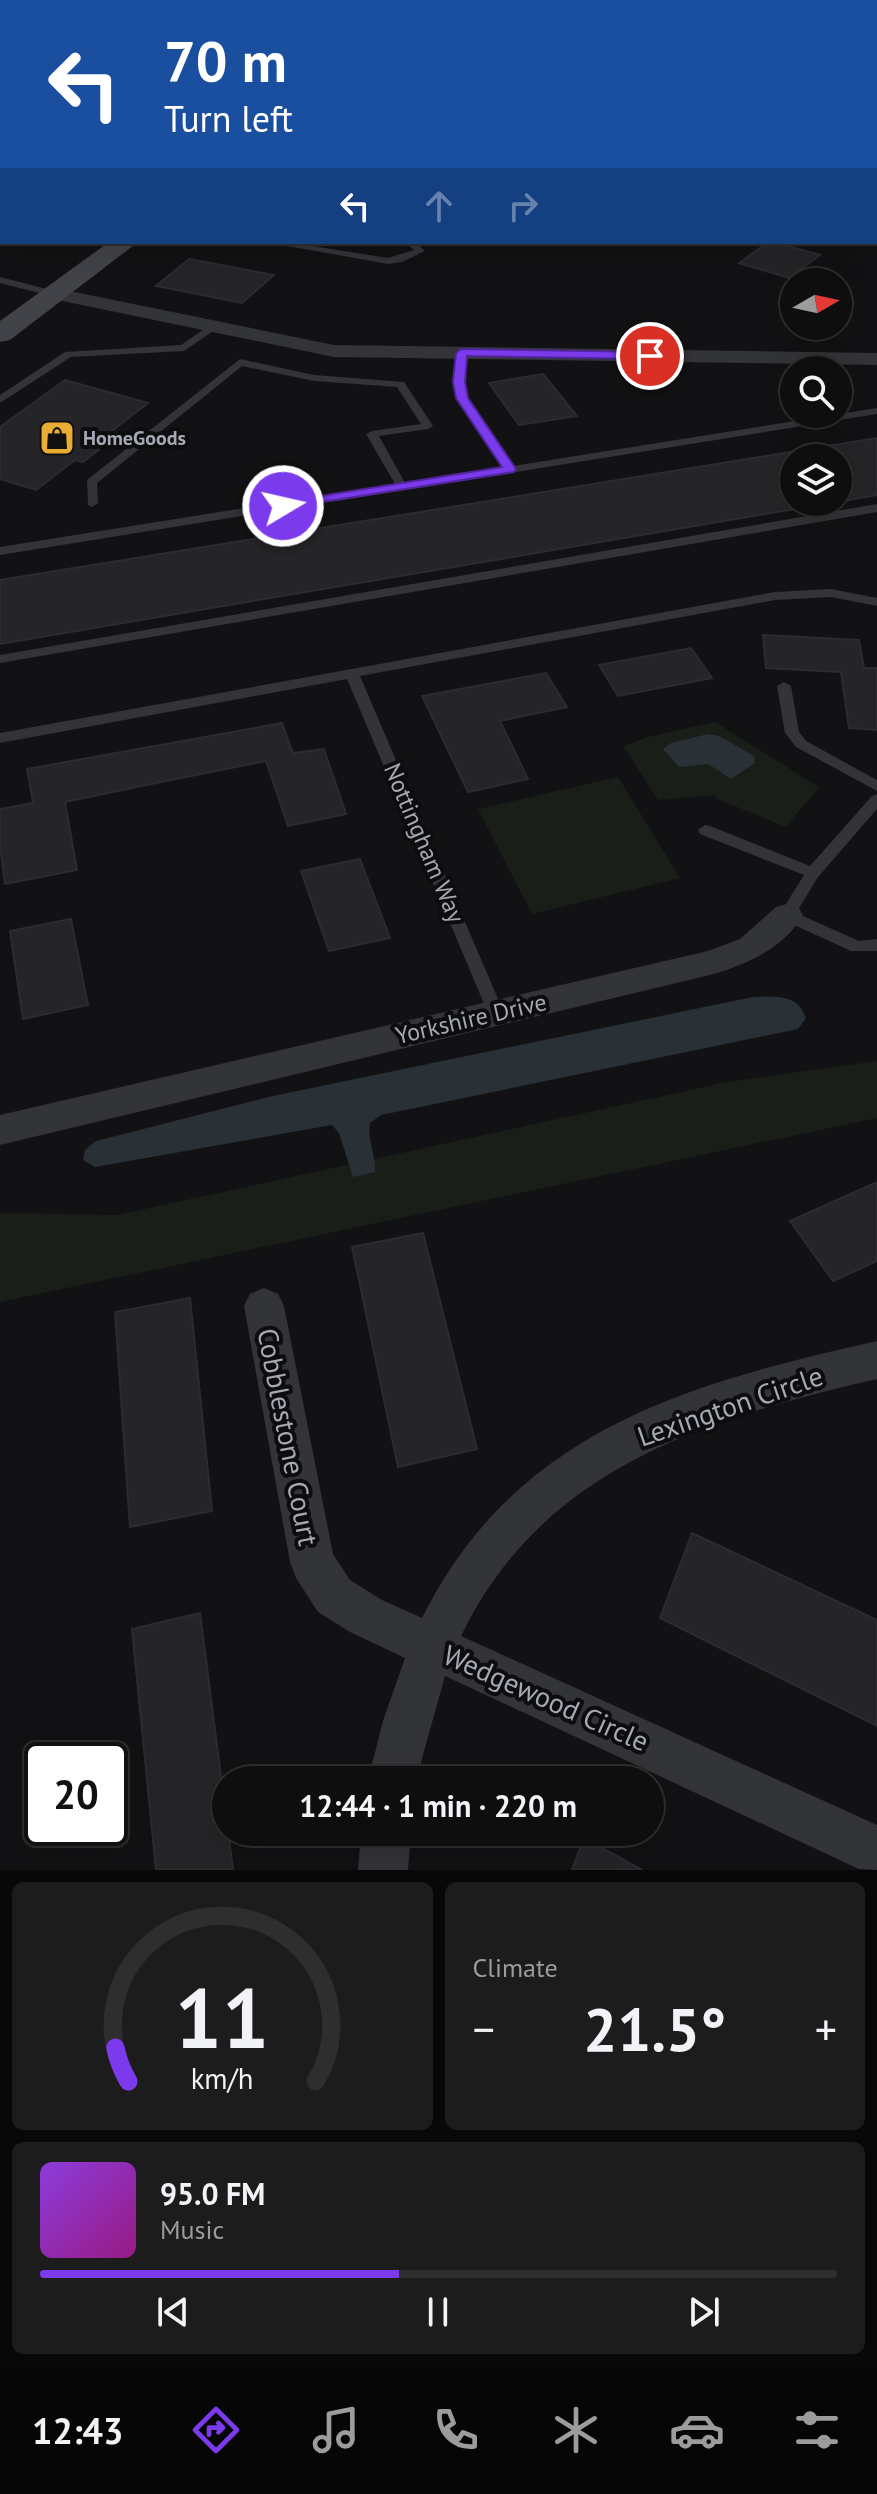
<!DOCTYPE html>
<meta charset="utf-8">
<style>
:root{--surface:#0e0e0f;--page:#1c1c1d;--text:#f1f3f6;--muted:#9b9c9e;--line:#2e2e2f;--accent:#7c3aed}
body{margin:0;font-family:"PT Sans",sans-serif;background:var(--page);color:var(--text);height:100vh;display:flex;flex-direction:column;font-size:30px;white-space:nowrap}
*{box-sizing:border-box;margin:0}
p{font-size:26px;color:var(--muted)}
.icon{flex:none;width:44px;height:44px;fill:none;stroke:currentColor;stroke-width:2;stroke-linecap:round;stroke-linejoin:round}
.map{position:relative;height:1870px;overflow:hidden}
.panel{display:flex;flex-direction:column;gap:12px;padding:12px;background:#080808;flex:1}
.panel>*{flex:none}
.guide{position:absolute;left:0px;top:0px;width:878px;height:244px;box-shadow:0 8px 32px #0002,0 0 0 2px var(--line);background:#1a4fa0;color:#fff;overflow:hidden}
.needle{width:52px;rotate:81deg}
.controls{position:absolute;left:780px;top:268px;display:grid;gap:16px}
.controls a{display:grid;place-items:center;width:72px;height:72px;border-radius:50%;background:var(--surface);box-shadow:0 8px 32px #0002,0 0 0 2px var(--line);font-size:40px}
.speed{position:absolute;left:24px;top:1742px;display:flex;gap:16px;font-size:40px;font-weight:700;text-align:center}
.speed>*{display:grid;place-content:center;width:104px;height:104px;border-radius:50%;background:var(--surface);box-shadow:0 8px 32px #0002,0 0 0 2px var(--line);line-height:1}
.speed .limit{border:4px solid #111;border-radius:12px;background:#fff;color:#111}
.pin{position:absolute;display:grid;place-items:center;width:68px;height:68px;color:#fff;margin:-34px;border:4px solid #fff;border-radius:50%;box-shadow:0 2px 8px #0007}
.me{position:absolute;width:88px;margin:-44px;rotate:81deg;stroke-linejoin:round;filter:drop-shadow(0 0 6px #0008)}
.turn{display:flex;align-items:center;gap:28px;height:168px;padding:0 32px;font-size:36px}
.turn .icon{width:104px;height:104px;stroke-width:2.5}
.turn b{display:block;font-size:56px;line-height:68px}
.lanes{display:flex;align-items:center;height:76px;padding:0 32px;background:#0003;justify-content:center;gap:40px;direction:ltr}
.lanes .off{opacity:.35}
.big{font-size:60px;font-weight:800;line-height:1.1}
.panel .widget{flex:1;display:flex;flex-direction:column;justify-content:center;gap:12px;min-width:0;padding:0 28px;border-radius:12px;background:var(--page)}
.panel .dial{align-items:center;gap:0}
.dial svg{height:208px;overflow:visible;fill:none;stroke:var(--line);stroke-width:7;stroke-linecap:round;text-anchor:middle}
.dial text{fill:var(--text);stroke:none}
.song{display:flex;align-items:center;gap:24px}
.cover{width:96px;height:96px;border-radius:12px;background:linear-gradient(135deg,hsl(270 70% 55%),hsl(310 70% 35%))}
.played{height:8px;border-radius:4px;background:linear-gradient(90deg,var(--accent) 45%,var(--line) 45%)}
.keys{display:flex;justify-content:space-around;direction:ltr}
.heat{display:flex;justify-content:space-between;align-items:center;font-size:44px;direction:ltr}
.panel .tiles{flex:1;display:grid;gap:12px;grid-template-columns:1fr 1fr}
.widget:last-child{grid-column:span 2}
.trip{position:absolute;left:212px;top:1766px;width:452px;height:80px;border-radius:40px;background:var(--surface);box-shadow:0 8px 32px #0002,0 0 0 2px var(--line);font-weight:800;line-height:80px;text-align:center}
.dock{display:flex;height:128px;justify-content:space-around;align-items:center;background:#060606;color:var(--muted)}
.dock .icon{width:56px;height:56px}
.dock .on{color:var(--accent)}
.dock b{font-size:36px;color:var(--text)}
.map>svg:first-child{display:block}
</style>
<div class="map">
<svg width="877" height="1870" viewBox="0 0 877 1870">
<rect width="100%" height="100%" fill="#121214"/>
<!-- green -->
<path fill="#191e19" d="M715,722L819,787L786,827L715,798V795L658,800L623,746L648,737Z
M618,777L680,878L532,914L478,809Z
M877,1061V1118L0,1302V1213L117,1215L727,1082Z"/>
<!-- water -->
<path fill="#293137" d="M708,734L719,736L754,756L755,763L731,779L708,764L679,767L663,749L671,743Z
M753,997C777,997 797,993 806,1018L798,1029L381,1115L370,1123C367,1139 376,1155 375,1172L353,1177L339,1133L332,1125L95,1167L83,1160L85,1150L96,1141L273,1096Z"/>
<!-- building -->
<path fill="#252528" stroke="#2c2c30" stroke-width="2" d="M768,242H774L820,255L789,278L739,263Z
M189,259L274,275L242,303L156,286Z
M543,374L577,416L519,425L489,383Z
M65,380L148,403L112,431L120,433L83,462L75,460L36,490L0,479V427Z
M877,438V495L838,502V458H794V502H836L0,644V580Z
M763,635L859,640L864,668H877V730L849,728L841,672L766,668Z
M691,648L712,678L618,696L599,665Z
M546,673L567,707L500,721L528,779L468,792L422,696Z
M282,723L293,753L324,749L346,814L288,826L266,761L156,783L65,802L77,870L5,884L0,845V809L33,803L27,769Z
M360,859L390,938L329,951L301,871Z
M71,919L88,1005L23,1019L10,931Z
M877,1182V1261L833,1281L790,1221Z
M423,1233L477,1449L398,1467L352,1247Z
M190,1298L212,1511L130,1527L115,1312Z
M692,1533L877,1620V1726L660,1618Z
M200,1613L233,1870H156L132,1629Z
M584,1838L642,1870H572Z"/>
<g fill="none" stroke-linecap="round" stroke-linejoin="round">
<!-- lane -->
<path fill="#333438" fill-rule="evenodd" d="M0,33H2L0,38Z
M0,47H2V52H0Z
M876,61H877V65H876Z
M877,90V95H876V90Z
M876,229H877V235H876Z
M265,242H287L388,258L414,250L405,242H415L425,251L402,262L388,264Z
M0,277L58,292L60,294L55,297L0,283Z
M210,325L219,327L184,351L71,357L0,403V395L65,352L181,345Z
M461,350L466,353L464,382L467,398L513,466L877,408V414L0,555V547L395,484L366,434L372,431L421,424L397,387L314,381L242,366L97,483L98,503L92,507L88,505L87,480L240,359L314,375L404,382L433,426L428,429L379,436L405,483L503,467L457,398L454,382L456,353Z
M877,504V512L0,663V655Z
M831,589L877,598V606L831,597L775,600L360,676L504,1013L502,1018H490L488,1013L347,679L0,743V733L775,592Z
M784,682L791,686L799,732L806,741L877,780V791L796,747L785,733L777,686Z
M877,794V809L818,877L796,913L859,941L877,939V951H851L781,919L779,915L804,875L700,834L698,830L705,825L710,826L810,866L872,796Z"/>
<!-- street -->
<path fill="#333438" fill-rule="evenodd" d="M607,0H624L626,2H609Z
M876,42H877V50H876Z
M55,288L334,345L877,353V365L334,357L48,298L45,294L48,290Z
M787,904L798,907L803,915C785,947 748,964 714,974L0,1145V1115L708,951L740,939L776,907Z
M264,1288L278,1294L284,1306L333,1554L350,1580L382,1600L422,1618C516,1430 686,1384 877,1341V1379C709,1418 542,1467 461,1636L877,1825V1870L859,1869L445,1676L416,1780H368L383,1721L405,1658L350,1632L318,1612L296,1578L290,1562L244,1306L250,1294Z
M361,1832H411L408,1870H358Z"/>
<!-- secondary -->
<path fill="#414348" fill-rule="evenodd" d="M621,0H642L643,2H622Z
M109,242H138L10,340L0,342V321Z"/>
<!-- highway -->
<path fill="#606269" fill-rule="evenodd" d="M0,70H2V82H0Z
M876,108H877V122H876Z
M876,140H877V154H876Z
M876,197H877V211H876Z"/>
</g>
<!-- route -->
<path fill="#7c3aed" stroke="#51269a" stroke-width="2" d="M461,349L650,352L656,356L650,359L467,356L465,382L468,398L516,469L514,472L278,509L277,506L283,502L502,467L456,398L453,382L456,353Z"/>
<!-- icons -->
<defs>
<symbol id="shop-square" viewBox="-11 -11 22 22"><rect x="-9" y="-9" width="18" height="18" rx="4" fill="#eaad34" stroke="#0d0d0f"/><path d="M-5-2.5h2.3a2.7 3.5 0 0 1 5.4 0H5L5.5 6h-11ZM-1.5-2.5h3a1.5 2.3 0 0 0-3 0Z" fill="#111"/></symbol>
</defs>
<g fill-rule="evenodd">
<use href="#shop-square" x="37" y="418" width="40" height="40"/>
</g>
<g text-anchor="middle" stroke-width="8" stroke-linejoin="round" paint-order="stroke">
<!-- far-poi labels -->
<g font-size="20" font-weight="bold" fill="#a4a9b4" stroke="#0d0d0f" text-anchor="start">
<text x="83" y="445">HomeGoods</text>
</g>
<!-- street labels -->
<g font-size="24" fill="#a4a9b4" stroke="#0d0d0f">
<text transform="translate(424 843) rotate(67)" y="8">Nottingham Way</text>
<text transform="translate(471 1019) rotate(-13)" y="8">Yorkshire Drive</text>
</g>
<!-- near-street labels -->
<g font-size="28" fill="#a4a9b4" stroke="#0d0d0f">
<text transform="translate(730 1406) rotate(-19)" y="10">Lexington Circle</text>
<text transform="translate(288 1437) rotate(79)" y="10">Cobblestone Court</text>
<text transform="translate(546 1698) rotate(24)" y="10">Wedgewood Circle</text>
</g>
</g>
</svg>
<div class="controls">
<a><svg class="needle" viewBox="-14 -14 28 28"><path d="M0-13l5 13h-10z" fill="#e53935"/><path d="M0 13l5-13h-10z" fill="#9b9c9e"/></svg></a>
<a><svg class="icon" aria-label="search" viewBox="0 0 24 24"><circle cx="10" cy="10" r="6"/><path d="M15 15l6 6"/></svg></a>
<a><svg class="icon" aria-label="layers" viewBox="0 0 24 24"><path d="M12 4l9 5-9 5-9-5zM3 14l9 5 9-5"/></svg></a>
</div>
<div class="speed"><div class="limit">20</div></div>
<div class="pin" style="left:650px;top:356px;background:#d93025"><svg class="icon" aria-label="arrive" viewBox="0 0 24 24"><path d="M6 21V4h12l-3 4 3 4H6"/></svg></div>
<svg class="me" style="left:283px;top:506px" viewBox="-20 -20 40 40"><circle r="17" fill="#7c3aed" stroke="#fff" stroke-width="3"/><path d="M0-11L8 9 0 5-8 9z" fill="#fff"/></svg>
<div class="trip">12:44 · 1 min · 220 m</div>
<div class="guide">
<div class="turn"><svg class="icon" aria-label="left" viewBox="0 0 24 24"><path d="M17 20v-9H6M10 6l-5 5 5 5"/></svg><div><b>70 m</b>Turn left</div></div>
<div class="lanes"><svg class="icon" aria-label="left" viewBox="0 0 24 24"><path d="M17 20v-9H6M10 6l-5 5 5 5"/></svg><svg class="icon off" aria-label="ahead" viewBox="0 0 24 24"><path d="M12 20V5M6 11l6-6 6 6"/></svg><svg class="icon off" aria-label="right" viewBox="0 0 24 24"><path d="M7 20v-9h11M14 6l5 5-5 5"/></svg></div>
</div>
</div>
<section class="panel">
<div class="tiles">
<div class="widget dial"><svg viewBox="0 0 100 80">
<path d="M14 69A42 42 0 1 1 86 69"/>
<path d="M14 69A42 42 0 0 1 9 56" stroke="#7c3aed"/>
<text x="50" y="56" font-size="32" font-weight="700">11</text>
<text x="50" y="72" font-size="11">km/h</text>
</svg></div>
<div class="widget"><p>Climate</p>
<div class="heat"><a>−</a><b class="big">21.5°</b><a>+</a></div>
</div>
<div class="widget">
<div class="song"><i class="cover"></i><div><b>95.0 FM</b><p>Music</p></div></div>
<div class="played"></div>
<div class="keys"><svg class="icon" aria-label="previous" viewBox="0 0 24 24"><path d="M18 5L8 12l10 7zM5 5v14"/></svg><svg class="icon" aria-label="pause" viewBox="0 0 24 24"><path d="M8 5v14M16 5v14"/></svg><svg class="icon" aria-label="next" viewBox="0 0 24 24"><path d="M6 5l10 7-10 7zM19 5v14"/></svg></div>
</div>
</div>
</section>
<nav class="dock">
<b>12:43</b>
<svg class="icon on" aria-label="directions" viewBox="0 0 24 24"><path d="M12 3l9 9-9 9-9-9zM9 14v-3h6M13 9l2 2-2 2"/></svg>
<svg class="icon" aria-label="music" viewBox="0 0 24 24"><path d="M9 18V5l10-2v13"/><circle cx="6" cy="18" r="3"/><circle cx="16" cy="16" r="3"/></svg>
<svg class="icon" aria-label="phone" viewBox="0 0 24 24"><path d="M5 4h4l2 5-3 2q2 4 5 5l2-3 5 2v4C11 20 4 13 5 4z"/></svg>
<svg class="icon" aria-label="climate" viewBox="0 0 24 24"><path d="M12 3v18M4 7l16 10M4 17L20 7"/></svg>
<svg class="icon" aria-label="car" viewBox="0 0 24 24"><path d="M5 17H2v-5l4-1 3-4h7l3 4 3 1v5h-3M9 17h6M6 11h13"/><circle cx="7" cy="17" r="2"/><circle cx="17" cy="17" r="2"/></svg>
<svg class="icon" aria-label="filters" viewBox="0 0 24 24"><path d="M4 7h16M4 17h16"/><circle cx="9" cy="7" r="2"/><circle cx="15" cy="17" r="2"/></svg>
</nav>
